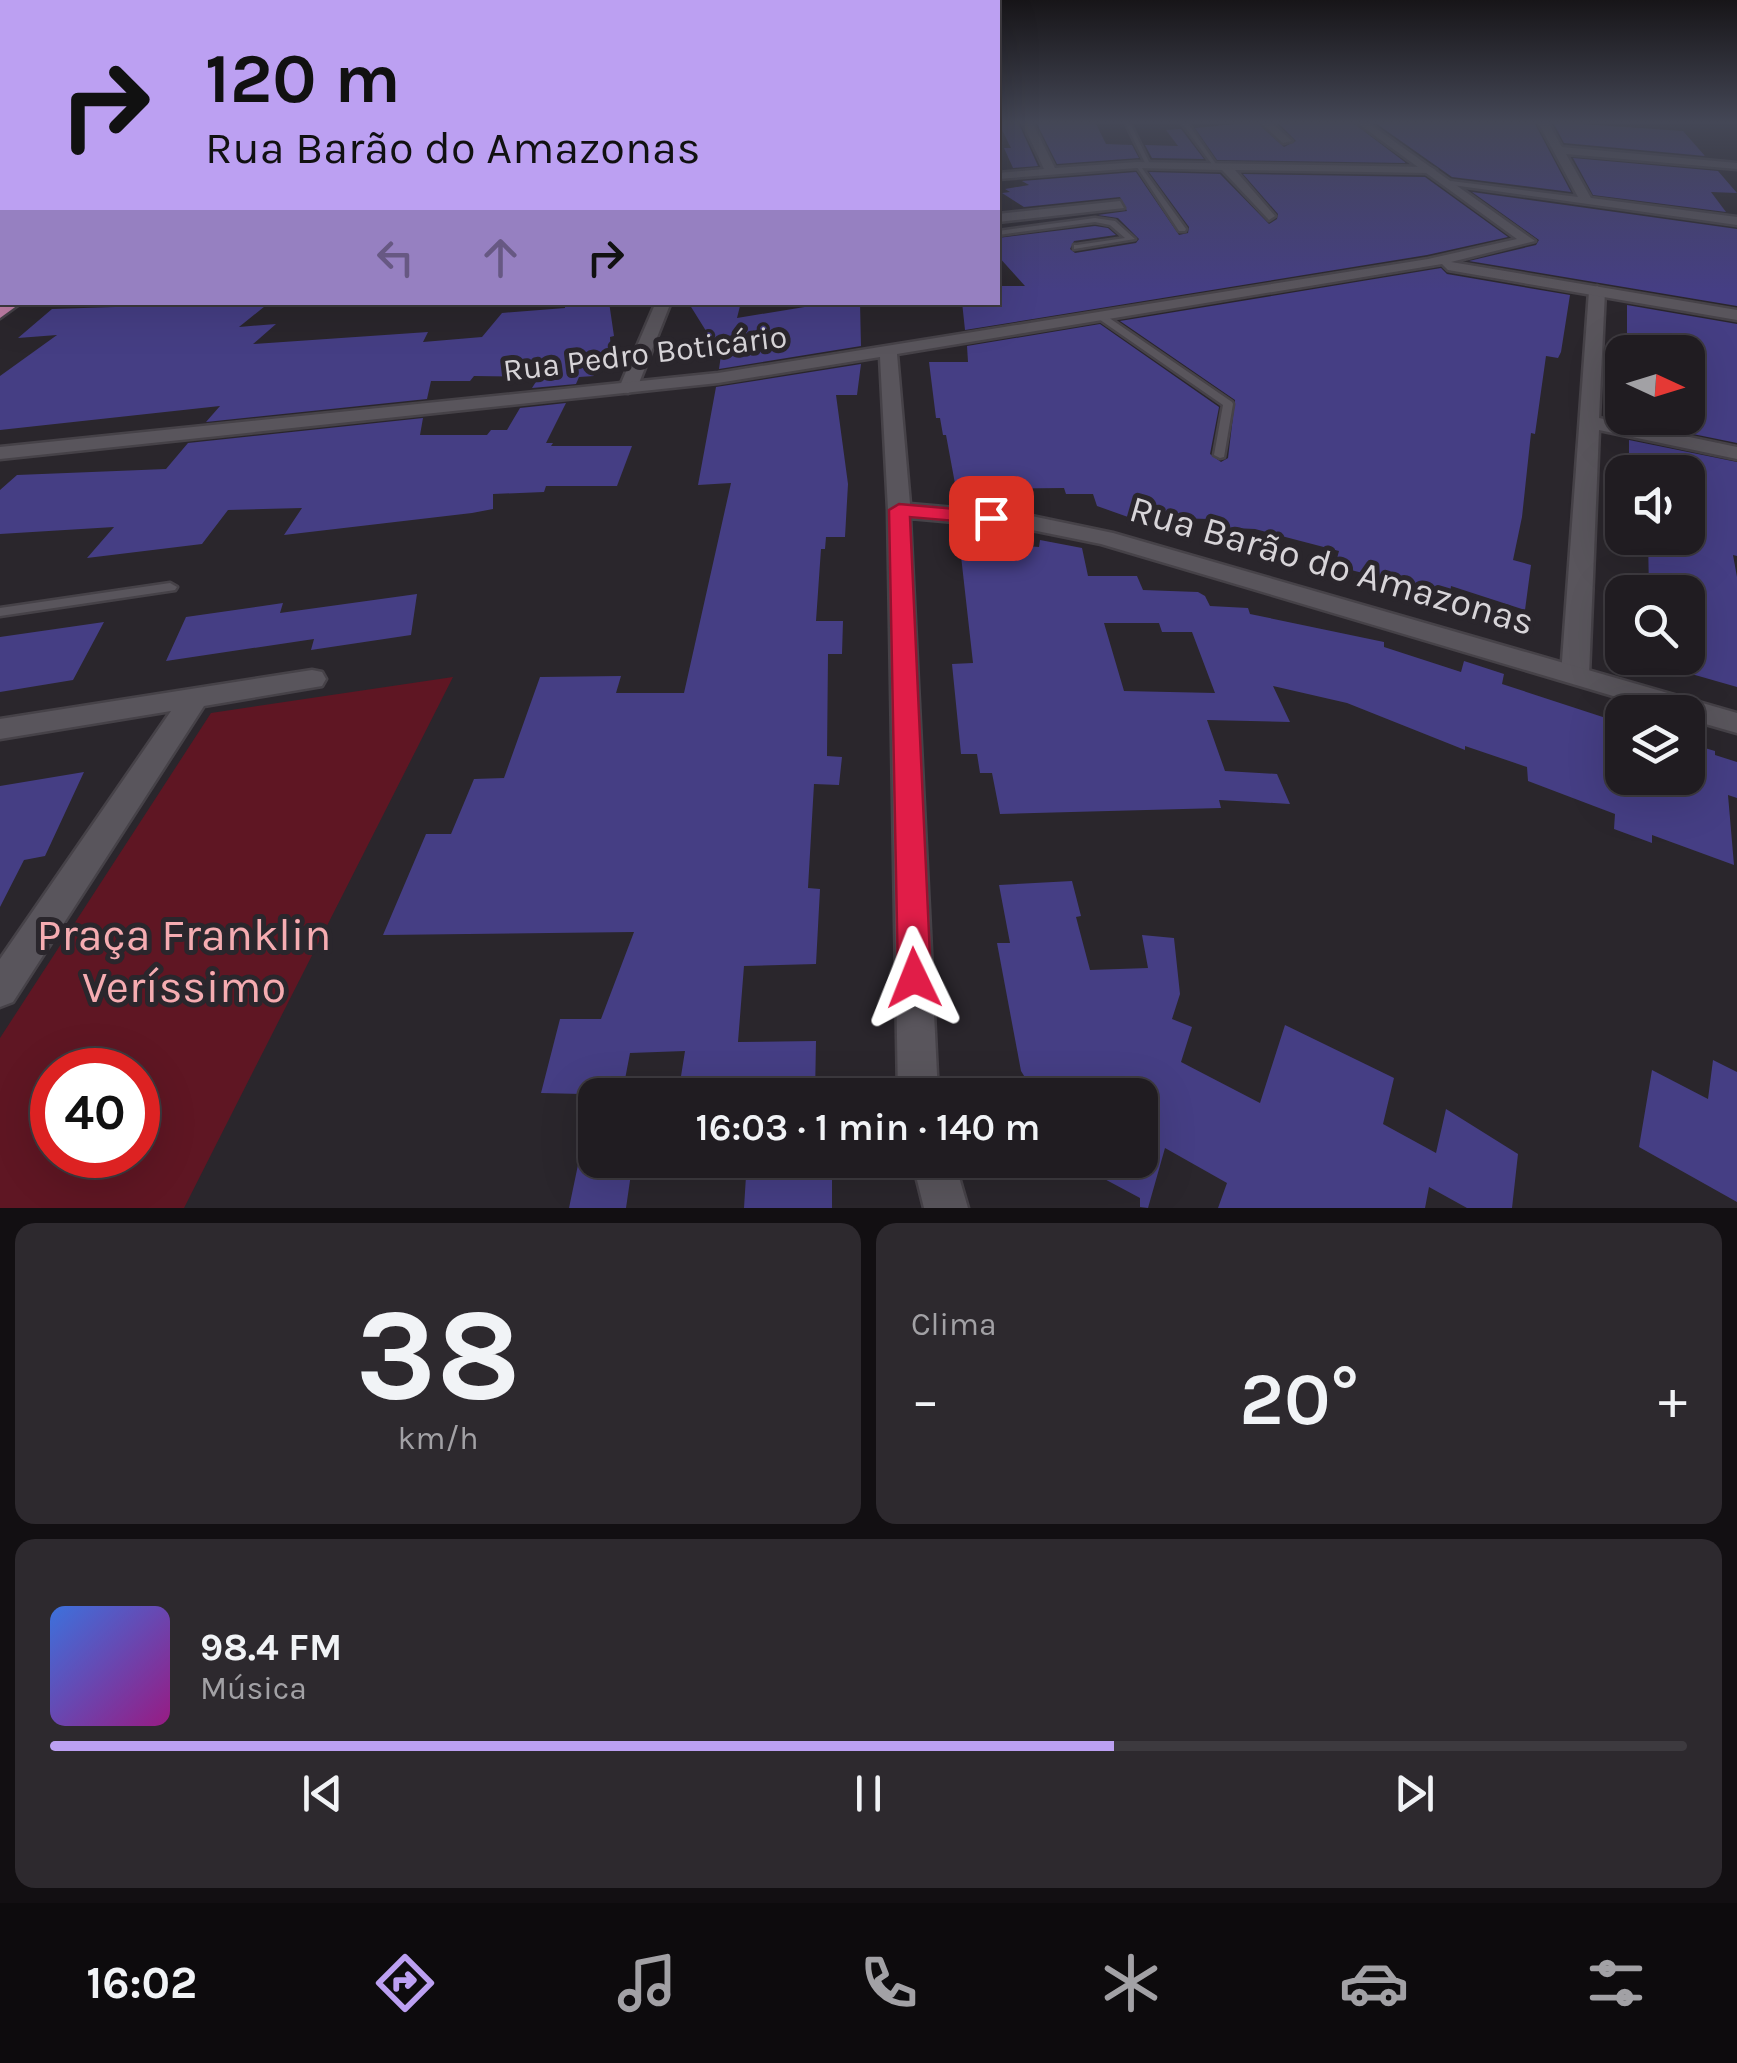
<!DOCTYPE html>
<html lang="pt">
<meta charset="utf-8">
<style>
:root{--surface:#201c21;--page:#2d292e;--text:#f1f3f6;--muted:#a2a1a5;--line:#3d3a3f;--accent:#bca0f2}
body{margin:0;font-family:Karla,sans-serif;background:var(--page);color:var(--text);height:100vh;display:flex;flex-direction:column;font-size:38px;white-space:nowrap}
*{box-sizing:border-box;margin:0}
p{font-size:32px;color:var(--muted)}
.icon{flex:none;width:55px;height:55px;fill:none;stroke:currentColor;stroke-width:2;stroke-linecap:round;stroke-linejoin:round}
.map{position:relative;height:1208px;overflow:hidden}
.panel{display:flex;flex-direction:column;gap:15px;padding:15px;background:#120f12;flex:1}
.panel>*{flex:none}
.guide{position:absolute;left:0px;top:0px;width:1000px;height:305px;box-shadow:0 10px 40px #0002,0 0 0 2px var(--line);background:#bca0f2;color:#111;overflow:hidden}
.needle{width:65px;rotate:94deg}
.fabs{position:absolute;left:1605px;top:335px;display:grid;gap:20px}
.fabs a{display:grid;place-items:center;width:100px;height:100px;border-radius:20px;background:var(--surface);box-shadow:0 10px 40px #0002,0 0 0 2px var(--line);font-size:50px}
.speed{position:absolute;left:30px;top:1048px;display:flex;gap:20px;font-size:50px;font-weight:700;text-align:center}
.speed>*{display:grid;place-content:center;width:130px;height:130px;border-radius:50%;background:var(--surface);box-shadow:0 10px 40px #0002,0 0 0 2px var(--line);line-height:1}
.speed .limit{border:15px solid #d22;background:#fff;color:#111}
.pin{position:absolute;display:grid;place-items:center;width:85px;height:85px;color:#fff;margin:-42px;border-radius:20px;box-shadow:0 5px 15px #0006}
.me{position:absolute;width:110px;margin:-55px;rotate:358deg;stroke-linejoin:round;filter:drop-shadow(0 0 8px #0008)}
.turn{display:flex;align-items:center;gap:35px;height:210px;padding:0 40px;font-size:45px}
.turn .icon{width:130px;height:130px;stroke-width:2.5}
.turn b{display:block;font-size:70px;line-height:85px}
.lanes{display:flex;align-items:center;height:95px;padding:0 40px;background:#0003;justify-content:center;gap:50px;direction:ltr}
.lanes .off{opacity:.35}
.big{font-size:75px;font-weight:600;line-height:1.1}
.panel .card{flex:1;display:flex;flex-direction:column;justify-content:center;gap:15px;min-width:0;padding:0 35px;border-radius:20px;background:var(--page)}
.panel .dial{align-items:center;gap:0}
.dial b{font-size:130px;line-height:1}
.song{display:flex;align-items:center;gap:30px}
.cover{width:120px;height:120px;border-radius:15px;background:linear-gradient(135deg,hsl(220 70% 55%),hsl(310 70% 35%))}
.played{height:10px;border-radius:5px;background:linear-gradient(90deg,var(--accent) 65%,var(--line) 65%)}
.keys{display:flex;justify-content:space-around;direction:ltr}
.heat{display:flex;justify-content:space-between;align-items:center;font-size:55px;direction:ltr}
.panel .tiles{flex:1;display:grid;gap:15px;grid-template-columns:1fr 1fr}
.card:last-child{grid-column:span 2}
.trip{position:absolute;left:578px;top:1078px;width:580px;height:100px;border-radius:20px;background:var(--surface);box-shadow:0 10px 40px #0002,0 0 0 2px var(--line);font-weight:600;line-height:100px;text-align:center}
.dock{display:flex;height:160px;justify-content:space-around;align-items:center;background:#0d0b0d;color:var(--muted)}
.dock .icon{width:70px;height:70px}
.dock .active{color:var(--accent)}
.dock b{font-size:45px;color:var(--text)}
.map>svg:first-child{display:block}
</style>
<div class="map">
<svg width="1737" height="1208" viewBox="0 0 1737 1208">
<rect width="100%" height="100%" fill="#2a262c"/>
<!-- green -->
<path fill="#5f1623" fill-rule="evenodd" d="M453,677L184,1208H0V1038L211,713ZM52,1070H138V1155H52Z"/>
<!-- building -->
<path fill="#453e84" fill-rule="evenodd" d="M998,122H1018L1038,166L1013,168L1004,148H1011Z
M1036,122H1095L1106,144L1132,145L1139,158L1057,164Z
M1256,122L1284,147L1296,141L1277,122H1352L1406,163L1217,160L1195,128Z
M1374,122H1534L1571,192L1452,177Z
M1553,122L1683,131L1705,156L1564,143Z
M1181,129L1204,159L1152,158L1145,145L1178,146L1166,130Z
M1573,158L1718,171L1737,193L1711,192L1726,212L1593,195Z
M1136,172L1179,235L1188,233L1189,227L1149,172L1220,174L1269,224L1277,219L1278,214L1243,174L1425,177L1508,237L1427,255L965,330L962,302H1002L998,286H1025L998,256V238L1095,226L1108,228L1116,235L1074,241L1070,249L1075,253L1136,243L1139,239L1118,218L1098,215L1127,211L1120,197L1024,207L1002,193L1010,192L1005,189L1029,185L1022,181Z
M1472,192L1737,229V306L1469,261L1536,245L1539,240Z
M1441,268L1447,274L1570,295L1561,352L1558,358L1546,356L1535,434L1531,433L1522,517L1513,560L1531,565L1525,610L1451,586L1450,595L1335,566L1339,551L1255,529L1212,527L1210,519L1128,517L1097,506L1093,494H1066L1064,488L956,489L946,435H943L940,418H936L929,362H968L967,346L1100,324L1219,407L1210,454L1221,462L1228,458L1235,400L1120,321Z
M270,302L239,327L276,324L253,344L428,332L423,342L482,337L502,313L565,308V302H609L614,336L610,337L611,352H607L609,367L593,371L594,376L579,377L576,384L532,388L539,377L474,376L470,381H431L427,399L206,422L220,406L0,430V376L57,335L18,338L52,309Z
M688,302H741L737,318L835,302H860L861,346L719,369L721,355Z
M1627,305L1737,324V443L1629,421V418H1688V352H1637V338L1627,336Z
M861,364L857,395H836L848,484L845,537H826L825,549H821L816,621H843L842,654H828L827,756L842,757L839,785L814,784L808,888L820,889L816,964L744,966L738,1042L816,1041L815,1095H678L685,1051L630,1053L622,1095L541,1093L560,1019H601L634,932L383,935L426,834H451L474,779L504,778L540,677L621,676L616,693H684L731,483L698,485L716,387Z
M566,403L546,443H553L551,446H632L617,486H546L544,492L493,494V509L472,513L284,535L302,508L228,510L202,544L87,558L114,527L0,534V490L17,475L166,469L188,443L423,418L420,435H487L491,430H507L520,408Z
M1629,440L1737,462V556L1733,555L1737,577V687L1688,673V592H1649L1648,538H1688V472H1636V462L1629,460Z
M1040,540L1082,548L1088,576H1137L1143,590L1198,592L1205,596L1210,606L1248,608L1250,614L1384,642V647L1461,672L1464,661L1504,674L1502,684L1615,721L1612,756L1619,767V778H1689L1691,744L1715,751V755L1737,762V798L1728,795L1734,865L1652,835V843L1614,829L1615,814L1528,781L1527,767L1465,746V750L1347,703L1273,686L1290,722L1207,720L1225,771L1277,774L1290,804L1219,800L1221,808L1000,814L992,773H980L977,754H961L952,664L973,663L960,547L977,548V542L1039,547ZM1104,623H1159L1162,632H1192L1215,693L1124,691Z
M417,594L411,635L311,650L314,639L166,661L186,617L283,603L280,613Z
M104,622L73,680L0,692V637Z
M84,772L45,856L24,860L0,907V786Z
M1072,881L1081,916L1076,917L1090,970L1148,968L1142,935L1174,938L1180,994L1172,1019L1192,1027L1181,1062L1260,1103L1285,1025L1394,1078L1383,1124L1436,1153L1446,1109L1518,1154L1512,1208H1467L1429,1187L1425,1208H1218L1227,1183L1165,1148L1148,1208L1140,1207V1198L1069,1160H1140V1095H1036L1021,1071L997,943H1010L999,885Z
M1713,1060L1737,1072V1202L1639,1147L1652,1070L1708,1099Z
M579,1160H633L626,1208H569Z
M747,1160H832V1208H744Z"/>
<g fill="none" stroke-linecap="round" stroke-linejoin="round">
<defs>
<path id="service" d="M1181,122H1187L1218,167H1214Z
M1126,124L1131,125L1151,166L1146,165Z
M1135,164H1139L1186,229L1185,231H1179Z
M1095,218L1115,221L1135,239L1074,249V245H1077L1125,238L1110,225L1095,222L998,235V231Z
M0,291H2V297L0,298Z
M1096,313H1102L1232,402L1233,404L1224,457L1220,458L1214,455L1223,405L1096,317Z
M170,583L177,587L175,590L0,616V608Z"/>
<path id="minor" d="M1022,122H1032L1055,168L1137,162L1430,167L1436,170L1430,173L1235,170L1275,216L1269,220L1222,170L1137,168L998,179V173L1044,169Z
M1260,122H1271L1292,141L1283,143Z
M1538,122H1548L1562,147L1737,163V169L1566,154L1591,198L1737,217V225L1445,184L1451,181L1578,197Z
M1120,201L1124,208L998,222V214Z
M1597,286L1605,291L1599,418L1737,447V459L1599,430L1589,675L1585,681H1565L1561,675L1589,291Z
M656,302H671L637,388L628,393L622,392L619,388Z
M312,670L322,672L326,679L322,686L204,706L13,1002L0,1007V959L171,711L0,739V719Z"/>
<path id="tertiary" d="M1356,122H1367L1535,241L1451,262L1737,310V320L1448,270L1442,264L897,354L910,504L1022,514L1113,533L1737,713V733L1688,719V712H1667L1101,544L1022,528L910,518L938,1095H898L888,510L880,357L718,383L0,459V447L718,373L1428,259L1517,239Z
M0,137H2V143H0Z
M2,218V226L0,227V219Z
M912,1160H954L968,1208H924Z"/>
<path id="secondary" d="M0,177H2V183H0Z"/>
<path id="primary" d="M4,302H22L0,318V306Z"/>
</defs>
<!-- service casing -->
<use href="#service" stroke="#464248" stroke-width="5"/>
<!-- minor casing -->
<use href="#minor" stroke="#464248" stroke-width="5"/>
<!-- tertiary casing -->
<use href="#tertiary" stroke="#464248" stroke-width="5"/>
<!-- secondary casing -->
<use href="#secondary" stroke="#464248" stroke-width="5"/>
<!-- primary casing -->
<use href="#primary" stroke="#464248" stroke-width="5"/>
<!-- service -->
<use href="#service" fill="#59555c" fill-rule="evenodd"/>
<!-- minor -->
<use href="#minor" fill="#59555c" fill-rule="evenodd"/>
<!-- tertiary -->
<use href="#tertiary" fill="#59555c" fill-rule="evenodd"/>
<!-- secondary -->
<use href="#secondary" fill="#8a6880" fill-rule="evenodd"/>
<!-- primary -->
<use href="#primary" fill="#bc7ca3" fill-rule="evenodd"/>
</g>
<!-- sky -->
<linearGradient id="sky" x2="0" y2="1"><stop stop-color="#171518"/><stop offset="0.42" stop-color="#444756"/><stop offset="1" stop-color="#444756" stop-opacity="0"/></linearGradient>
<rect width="1737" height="291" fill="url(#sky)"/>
<!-- route -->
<path fill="#e11d48" stroke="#92132f" stroke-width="2.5" d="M899,504L991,512L1001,518L991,524L910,517L931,978L926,989L914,993L903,989L898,978L889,510Z"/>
<g text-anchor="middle" stroke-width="10" stroke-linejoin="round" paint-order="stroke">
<!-- far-street labels -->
<g font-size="32" fill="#d7d4d8" stroke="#2a262c">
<text transform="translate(645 353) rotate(-7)" y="11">Rua Pedro Boticário</text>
</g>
<!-- street labels -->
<g font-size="38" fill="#d7d4d8" stroke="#2a262c">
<text transform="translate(1332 565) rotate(16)" y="13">Rua Barão do Amazonas</text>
</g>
<!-- near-park labels -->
<g font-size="45" fill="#f5acb1" stroke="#2a262c">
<text x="184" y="950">Praça Franklin<tspan x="184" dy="52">Veríssimo</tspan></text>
</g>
</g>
</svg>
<div class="fabs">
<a><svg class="needle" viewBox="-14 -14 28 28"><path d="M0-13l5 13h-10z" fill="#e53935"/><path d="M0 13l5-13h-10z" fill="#a2a1a5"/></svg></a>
<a><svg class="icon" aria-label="sound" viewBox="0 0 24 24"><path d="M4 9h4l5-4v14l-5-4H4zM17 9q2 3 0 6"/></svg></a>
<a><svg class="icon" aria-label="search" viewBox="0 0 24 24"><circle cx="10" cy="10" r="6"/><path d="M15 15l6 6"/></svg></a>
<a><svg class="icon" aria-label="layers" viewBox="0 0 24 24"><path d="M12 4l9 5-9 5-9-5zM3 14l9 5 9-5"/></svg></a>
</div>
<div class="speed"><div class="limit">40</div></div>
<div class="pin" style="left:991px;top:518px;background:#d93025"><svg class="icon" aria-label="arrive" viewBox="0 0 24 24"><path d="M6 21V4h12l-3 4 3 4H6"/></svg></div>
<svg class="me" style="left:914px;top:978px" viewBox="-20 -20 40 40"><path d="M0-17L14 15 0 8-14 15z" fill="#e11d48" stroke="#fff" stroke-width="4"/></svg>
<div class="trip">16:03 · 1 min · 140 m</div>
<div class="guide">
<div class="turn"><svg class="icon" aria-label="right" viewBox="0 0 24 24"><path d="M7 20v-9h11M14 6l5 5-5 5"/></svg><div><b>120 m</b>Rua Barão do Amazonas</div></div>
<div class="lanes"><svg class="icon off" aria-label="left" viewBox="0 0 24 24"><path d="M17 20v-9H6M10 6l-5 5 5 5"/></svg><svg class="icon off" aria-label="ahead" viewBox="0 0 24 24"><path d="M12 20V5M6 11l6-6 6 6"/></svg><svg class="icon" aria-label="right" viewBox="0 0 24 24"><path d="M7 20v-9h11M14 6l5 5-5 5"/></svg></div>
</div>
</div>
<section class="panel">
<div class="tiles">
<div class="card dial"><b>38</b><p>km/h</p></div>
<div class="card"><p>Clima</p>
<div class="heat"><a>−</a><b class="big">20°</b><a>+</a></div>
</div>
<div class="card">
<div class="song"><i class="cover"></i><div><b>98.4 FM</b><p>Música</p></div></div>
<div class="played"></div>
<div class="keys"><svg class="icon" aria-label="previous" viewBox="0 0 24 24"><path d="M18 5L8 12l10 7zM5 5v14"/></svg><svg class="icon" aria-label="pause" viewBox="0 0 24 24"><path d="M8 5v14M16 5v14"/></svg><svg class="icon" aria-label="next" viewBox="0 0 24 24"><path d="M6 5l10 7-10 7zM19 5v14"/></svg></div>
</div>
</div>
</section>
<nav class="dock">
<b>16:02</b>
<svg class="icon active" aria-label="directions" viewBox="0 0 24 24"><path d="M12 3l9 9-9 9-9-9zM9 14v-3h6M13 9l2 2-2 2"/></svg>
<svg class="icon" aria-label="music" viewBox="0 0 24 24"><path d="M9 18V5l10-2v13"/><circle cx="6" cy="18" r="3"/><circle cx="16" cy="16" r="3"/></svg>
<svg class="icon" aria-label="phone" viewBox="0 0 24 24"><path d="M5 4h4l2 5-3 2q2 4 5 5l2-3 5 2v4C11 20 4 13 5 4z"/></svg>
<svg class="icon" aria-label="climate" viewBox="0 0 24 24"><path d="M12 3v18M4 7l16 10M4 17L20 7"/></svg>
<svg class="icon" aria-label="car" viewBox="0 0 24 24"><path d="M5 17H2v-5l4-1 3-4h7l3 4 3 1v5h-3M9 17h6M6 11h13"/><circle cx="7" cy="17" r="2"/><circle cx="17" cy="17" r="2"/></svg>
<svg class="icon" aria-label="filters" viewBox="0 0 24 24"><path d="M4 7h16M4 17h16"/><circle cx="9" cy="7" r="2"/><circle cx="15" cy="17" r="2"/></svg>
</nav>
